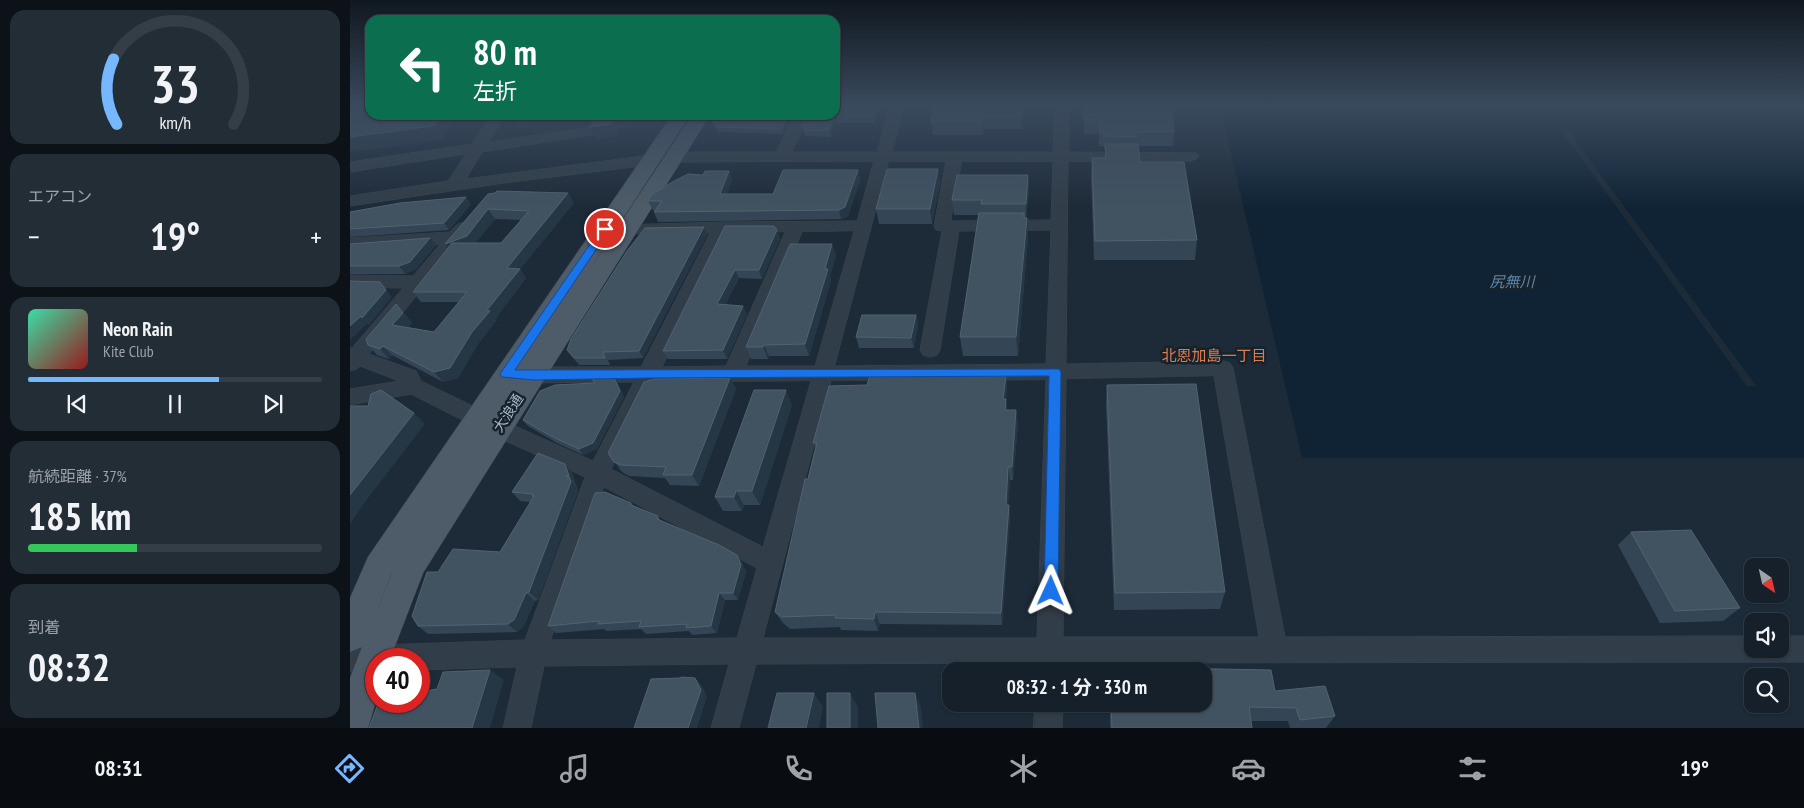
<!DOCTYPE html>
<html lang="ja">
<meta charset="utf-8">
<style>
:root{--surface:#16202a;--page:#232d36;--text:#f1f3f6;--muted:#9ea3a8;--line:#353e47;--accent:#76b8ff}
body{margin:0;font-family:"PT Sans Narrow","Noto Sans JP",sans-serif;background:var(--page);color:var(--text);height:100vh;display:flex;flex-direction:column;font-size:19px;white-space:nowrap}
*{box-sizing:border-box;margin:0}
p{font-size:16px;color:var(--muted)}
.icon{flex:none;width:28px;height:28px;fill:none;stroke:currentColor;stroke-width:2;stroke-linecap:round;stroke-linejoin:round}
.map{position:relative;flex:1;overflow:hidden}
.sheet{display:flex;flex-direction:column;gap:10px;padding:10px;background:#0c1217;width:350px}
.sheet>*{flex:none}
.guide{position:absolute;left:15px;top:15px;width:475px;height:105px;border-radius:15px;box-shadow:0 1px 4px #0004,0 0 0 1px var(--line);background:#0b6e4f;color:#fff;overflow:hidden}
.needle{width:32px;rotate:146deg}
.fabs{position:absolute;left:1394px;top:558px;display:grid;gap:10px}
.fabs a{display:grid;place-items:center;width:45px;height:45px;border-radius:10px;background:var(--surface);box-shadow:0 1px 4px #0004,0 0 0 1px var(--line);font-size:25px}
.speed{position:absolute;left:15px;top:648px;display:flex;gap:10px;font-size:25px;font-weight:700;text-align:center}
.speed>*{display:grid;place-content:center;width:65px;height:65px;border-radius:50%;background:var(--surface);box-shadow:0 1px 4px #0004,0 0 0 1px var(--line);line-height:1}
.speed .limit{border:8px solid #d22;background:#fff;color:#111}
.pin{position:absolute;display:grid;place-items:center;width:42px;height:42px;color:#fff;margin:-21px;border:2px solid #fff;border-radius:50%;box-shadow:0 1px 5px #0007}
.me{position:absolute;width:55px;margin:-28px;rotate:1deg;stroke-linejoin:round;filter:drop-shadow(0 0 4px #0008)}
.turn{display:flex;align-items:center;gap:18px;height:105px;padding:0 25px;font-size:22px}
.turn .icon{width:65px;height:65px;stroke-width:2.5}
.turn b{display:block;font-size:35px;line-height:42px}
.big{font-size:38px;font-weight:700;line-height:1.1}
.sheet .widget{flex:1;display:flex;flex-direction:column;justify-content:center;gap:8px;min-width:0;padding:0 18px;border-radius:15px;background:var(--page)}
.sheet .dial{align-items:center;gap:0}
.dial svg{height:130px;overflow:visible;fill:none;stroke:var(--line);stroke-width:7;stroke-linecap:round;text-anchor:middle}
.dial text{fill:var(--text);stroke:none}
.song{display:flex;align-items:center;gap:15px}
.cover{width:60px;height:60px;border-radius:8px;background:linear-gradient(135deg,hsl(160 70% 55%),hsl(0 70% 35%))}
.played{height:5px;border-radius:2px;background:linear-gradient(90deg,var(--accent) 65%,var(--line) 65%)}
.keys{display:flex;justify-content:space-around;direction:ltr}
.heat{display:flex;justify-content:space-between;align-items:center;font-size:28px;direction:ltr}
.charge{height:8px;border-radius:4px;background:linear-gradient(90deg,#34c759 37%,var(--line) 0)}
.trip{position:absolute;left:592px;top:662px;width:270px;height:50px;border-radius:15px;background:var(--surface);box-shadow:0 1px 4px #0004,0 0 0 1px var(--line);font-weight:700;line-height:50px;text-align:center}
.tab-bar{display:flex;height:80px;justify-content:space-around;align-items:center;background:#090d11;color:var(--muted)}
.tab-bar .icon{width:35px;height:35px}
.tab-bar .current{color:var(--accent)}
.tab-bar b{font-size:22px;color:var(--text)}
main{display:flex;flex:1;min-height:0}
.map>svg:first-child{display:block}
</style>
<main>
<section class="sheet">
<div class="widget dial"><svg viewBox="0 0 100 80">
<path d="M14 69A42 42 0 1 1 86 69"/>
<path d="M14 69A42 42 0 0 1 12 29" stroke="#76b8ff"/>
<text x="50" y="56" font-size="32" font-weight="700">33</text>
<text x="50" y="72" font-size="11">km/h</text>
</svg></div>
<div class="widget"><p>エアコン</p>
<div class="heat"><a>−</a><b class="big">19°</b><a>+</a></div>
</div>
<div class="widget">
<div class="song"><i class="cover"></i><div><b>Neon Rain</b><p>Kite Club</p></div></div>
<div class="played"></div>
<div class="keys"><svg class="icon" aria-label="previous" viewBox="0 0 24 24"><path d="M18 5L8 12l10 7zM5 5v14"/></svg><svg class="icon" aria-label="pause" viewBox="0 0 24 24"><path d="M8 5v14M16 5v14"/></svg><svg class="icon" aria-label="next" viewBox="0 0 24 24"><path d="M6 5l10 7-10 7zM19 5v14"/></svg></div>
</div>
<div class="widget"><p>航続距離 · 37%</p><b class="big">185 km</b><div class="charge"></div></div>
<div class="widget"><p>到着</p><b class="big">08:32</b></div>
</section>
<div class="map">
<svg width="1454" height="728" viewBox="0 0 1454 728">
<rect width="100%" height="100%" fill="#1d2b38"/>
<!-- water -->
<path fill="#102335" d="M870,106H1454V458H952Z"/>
<!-- pier -->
<path fill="#1d2b38" d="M1210,129H1217L1406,386H1397Z"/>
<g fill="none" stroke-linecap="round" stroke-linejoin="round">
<defs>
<path id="minor" d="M540,106H554L542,152H703L705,106H719V152L846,153L849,156L846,159L841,161H718L716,364L873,361L880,363L883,368L935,637L1402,636V649H1430V636H1454V662L713,663L712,671H686V663L406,664L389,728H361L379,664L194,666L181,728H153L167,667L69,670V659H26V671L0,672V646L175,640L235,477L140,434L61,394L0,405V389L49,381L10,366L7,369L0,371V348H2L53,288L0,287V275L63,276L90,244L0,250V238L100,232C106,225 109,221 119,223L121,227L119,231L19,354L66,371L71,381L156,422L243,461L284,382L169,383L162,380L159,375L162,370L169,367H291L360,233L277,234L271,233L269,229L271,225L372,222L507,221L524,161L324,162L154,183L0,206V196L98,181L116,154L0,172V162L122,144L141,115H155L139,142L242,127L247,128L249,131L247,134L242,135L132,152L116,179L324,152H426L445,115H459L442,152H527ZM539,161H596L584,226L586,230L592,231L570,350L573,355L580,357L587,355L590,350L609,231L701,230L696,364L485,366ZM612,161H703L701,220L601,221ZM504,231L465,366H396L452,232ZM435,232L376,366L312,367L377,233ZM864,376L909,637H713L716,379ZM696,380L687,638H413L481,381ZM461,381L413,547L261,469L304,382ZM254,487L407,568L387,638L201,640Z
M685,704H713L712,728H684Z"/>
<path id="major" d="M322,115H340L231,283L342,115H360L73,573L40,659H26V701L18,728H0V678L15,639L12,647L0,652V598L18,557ZM43,571L17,635L41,575Z"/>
</defs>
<!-- minor casing -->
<use href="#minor" stroke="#3a4651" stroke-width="1"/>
<!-- major casing -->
<use href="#major" stroke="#3a4651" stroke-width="1"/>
<!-- minor -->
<use href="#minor" fill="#313d48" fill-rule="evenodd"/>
<!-- major -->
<use href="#major" fill="#4e5c69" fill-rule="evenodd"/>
</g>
<!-- wall -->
<path fill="#344655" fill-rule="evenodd" d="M485,106H530L525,123H486L481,137L456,136L453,132L451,125Z
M584,106H674L672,129H634L633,135H583L581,122Z
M733,106H821L824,132L823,146H788L790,162L847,240L845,260H744L741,177L742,158H755V150H754V146H749V134H734V118H733Z
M367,115H443L433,134L368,132L366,127H364L362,122Z
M588,169L590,183L582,224H529L526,209Z
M508,170L510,180L498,216L491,219L308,222L304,212L305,210H303L298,201L353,175L379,171L382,180L377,194L406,195L423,194Z
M678,175L679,190L676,218L678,237L668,356H613L610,337L628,215H604L602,200Z
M218,193L224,203L170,269L176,278L146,318L147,320L129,342L108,378L93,382L42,355L39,359L27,355L18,345L54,313L62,323L58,327L84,332L109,302H71L63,292L98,248L138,194ZM145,219L171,220L151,243H125Z
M121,204L99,230L0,237V212Z
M375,226L427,230L430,239L412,279L389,278L375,305L397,314L377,359H318L313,351Z
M354,227L357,235L293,358L258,360L260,365H229L217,350Z
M0,244L86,245L66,269L55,274H0Z
M482,244L486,256L480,276L481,281L459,356H419L418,359H401L396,347Z
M566,315L568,325L564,348H509L506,337Z
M656,376L657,389L656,400L657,410H666L668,423L663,480H660L658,505H659L660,518L652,625L530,624L528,631L491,630L490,627L440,629L433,623L425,612L465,448L463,443L517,385Z
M241,378H264L268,384L274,397L247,449L233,455L207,443L178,426L173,420L244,383Z
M380,378L386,389L349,486L320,485L315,478L279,476L272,472L258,453Z
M757,385L875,592L870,609L764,610L756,404Z
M442,405L410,505H394L392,511H373L365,497Z
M215,464L222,473L228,491L188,600L185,601L173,627L167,632L78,634L68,626L88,572L150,552L181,502L170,501L162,492Z
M281,503L284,506L308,516L311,521L387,555L392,563L396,572L388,600H375L367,633L342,635L339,631L296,634L291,629L256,631L254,629L206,633L198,626Z
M1281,532L1390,608L1373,621L1310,623L1268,545Z
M925,691L985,716L976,728H940L938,721H901L902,728H760V704H854Z"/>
<!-- shaded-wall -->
<path fill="#253644" d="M527,106H530L525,123L524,116Z
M672,106H674L672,129L671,117Z
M90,115H98L102,121L93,140L0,152V137Z
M161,115H251V116L168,126Z
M271,115H282L280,127L269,128L267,136L246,139L240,127L263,116Z
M439,115H443L433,134L431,129Z
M485,116L486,123L481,137L479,130Z
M633,117L634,129L633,135L632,122Z
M588,169L590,183L582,224L580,209Z
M508,170L510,180L498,216L491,219L489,210Z
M379,171L382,180L374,203L370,194Z
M678,175L679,190L676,218V204Z
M218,193L224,203L170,269L176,278L146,318L147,320L129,342L108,378L93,382L84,372L122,332L157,268Z
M116,197L121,204L99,230L94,223Z
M138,209L145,219L124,245L103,254L95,244Z
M677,218L678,237L668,356L666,337Z
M354,227L357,235L293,358L289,351Z
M427,230L430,239L412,279L409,270Z
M80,238L86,245L66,269L55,274L49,266Z
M482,244L486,256L480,276L481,281L459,356L455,344Z
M385,270L389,278L371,313L367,304Z
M30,282L42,297L19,325L17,324L0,340V326Z
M46,304L62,323L50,335L42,325Z
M393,306L397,314L377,359L373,350Z
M566,315L568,325L564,348L561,338Z
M414,345L419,356L418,359L413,347Z
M33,346L42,355L39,359L30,349Z
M656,376L657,389L656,400L657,412L656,424L653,399Z
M264,378L268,384L274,397L247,449L233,455L229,449Z
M380,378L386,389L349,486L342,475Z
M436,390L442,405L410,505L402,491Z
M666,410L668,423L663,480L662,467Z
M64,413L75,424L15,502L0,524V495Z
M215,464L222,473L226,485L219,476Z
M658,467L660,480L657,518L656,505Z
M219,477L226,486L228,491L188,600L179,592Z
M386,491L394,505L392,511L384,497Z
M659,505L660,518L652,625L651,613Z
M387,555L392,563L396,572L388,600L383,593Z
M176,593L185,601L173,627L167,632L158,624Z
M369,593L375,600L367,633L361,626Z
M525,612L530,624L528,631L524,619Z
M140,670L154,680L140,728H122Z
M345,678L352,686L357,697L347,728H338Z
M464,693L473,707L469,728H456Z
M500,693L508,707V728H500Z
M565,693L571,707L573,728H569Z"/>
<!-- building -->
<path fill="#415261" stroke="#516271" d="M0,106H20V115H90L84,126L0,137Z
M485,106H527L524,116H485L479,130H454L451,125L456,115H485Z
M584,106H672L671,117H633L632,122H581Z
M735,106H821L824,132H786V137L754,136V132H750V120H734Z
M243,115H271L263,116L261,124L240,127L244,120Z
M367,115H439L431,129L366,127L369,122H362Z
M755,144H788L790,162H834L847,240L745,241L742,158H756Z
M537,169H588L580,209H526Z
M433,170H508L495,207L489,210L304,212L312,201H298L301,195L324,181L338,174L353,175L355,171H379L370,194H423Z
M607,175H678L676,204H631L632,200H602Z
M147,191L218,193L157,268L170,269L137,310L140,311L122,332L100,368L84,372L33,346L30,349L18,345L16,339L46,304L53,313L42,325L84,332L117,292H63L102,243H151L179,211L138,209L117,236L95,244L138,194L145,193Z
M116,197L94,223L0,229V212L50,203Z
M629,213H674V218H677L666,337H610Z
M375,226H424L427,230L409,270H385L367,304L393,306L373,350L313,351Z
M354,227L289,351L253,352L255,358H224L217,350L221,339L277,251L295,228Z
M80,238L60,262L49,266H0V244Z
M440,244H482L475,269H478L455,344L414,345L413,347H396Z
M0,281L30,282L36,290L12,318L11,316L0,326Z
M512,315H566L561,338L506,337Z
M520,375L656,376L653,399H656L655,410H666L662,467H658L656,505H659L651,613L525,612L524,619L485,618L486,615L432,617L425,612L455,479H458L467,443H463L479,386L517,385Z
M241,378H264L270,391L243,443L229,449L203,437L173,420L190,391L205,385L245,383Z
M380,378L342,475H313L316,467L271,465L264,462L258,453L294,382L305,379Z
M846,384L875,592L765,593L757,385Z
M31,390L64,413L0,495V406H18L21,394Z
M404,390H436L402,491H386L384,497H365Z
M188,453L215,464L219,476H216L219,477L221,482L179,592L176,593L164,620L158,624L68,626L62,616L77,572H88L103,549L150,552L184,496H182L183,494L162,492Z
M255,492L281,503V505L308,516L307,519L369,545L387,555L391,565L383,593H369L361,626L336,628L337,624L289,627L291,621L248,624L249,621L198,626L245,493Z
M1341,530L1390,608L1325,611L1281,532Z
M761,667L921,670L925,691L975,686L985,716L950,720L946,708L899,707L902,728H762L761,704H854V671H761Z
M140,670L122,728H19L29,701H69V692L87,689L93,672Z
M331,677L345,678L351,690L338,728H284L301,679L331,678Z
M427,693H464L456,728H418Z
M477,693H500V728H477Z
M525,693H565L569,728H528Z"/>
<!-- sky -->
<linearGradient id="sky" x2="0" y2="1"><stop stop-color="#10181f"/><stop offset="0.51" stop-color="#3a4a5e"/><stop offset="1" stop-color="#3a4a5e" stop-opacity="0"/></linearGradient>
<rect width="1454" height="208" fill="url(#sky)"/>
<!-- route -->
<path fill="#1a73e8" stroke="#114b97" d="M255,226L260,229L165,370L709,369L711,372L708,591L706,595L701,597L696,595L694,591L699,376L298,378L183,380L152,377L150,374L152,371L252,227Z"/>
<g text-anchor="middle" stroke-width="5" stroke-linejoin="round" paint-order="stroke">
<!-- street labels -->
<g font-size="14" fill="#aab7c6" stroke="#16222c">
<text transform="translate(158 413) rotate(-57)" y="5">大浪通</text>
</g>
<!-- water labels -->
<g font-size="15" font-style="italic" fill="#5f86a9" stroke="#16222c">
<text x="1162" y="287">尻無川</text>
</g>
<!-- neighbourhood labels -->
<g font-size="15" fill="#de7d4d" stroke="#16222c">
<text x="864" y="361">北恩加島一丁目</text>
</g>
</g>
</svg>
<div class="fabs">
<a><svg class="needle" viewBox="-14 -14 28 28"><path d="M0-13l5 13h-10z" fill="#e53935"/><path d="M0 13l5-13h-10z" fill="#9ea3a8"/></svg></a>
<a><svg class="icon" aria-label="sound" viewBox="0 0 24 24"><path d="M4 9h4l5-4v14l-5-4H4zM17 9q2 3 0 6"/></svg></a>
<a><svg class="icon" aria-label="search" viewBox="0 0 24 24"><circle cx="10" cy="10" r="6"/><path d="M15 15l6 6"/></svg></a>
</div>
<div class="speed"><div class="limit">40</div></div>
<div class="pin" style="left:255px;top:229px;background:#d93025"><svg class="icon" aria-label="arrive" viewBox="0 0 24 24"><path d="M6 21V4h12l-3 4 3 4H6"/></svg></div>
<svg class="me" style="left:701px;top:591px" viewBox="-20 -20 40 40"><path d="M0-17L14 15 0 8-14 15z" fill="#1a73e8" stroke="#fff" stroke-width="4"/></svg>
<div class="trip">08:32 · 1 分 · 330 m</div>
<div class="guide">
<div class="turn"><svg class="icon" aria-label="left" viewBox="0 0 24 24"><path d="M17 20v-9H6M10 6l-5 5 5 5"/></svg><div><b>80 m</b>左折</div></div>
</div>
</div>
</main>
<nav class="tab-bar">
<b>08:31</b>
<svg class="icon current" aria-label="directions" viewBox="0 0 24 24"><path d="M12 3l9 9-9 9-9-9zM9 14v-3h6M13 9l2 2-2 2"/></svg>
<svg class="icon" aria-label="music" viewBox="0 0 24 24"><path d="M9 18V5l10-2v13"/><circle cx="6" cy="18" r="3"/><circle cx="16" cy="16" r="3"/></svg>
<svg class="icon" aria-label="phone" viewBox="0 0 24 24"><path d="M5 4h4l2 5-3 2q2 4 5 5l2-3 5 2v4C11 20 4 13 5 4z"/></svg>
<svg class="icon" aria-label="climate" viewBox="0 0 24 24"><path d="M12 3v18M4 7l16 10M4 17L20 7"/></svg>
<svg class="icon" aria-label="car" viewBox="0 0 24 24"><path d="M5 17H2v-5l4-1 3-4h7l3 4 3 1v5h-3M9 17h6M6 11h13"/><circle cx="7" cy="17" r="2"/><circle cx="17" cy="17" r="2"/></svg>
<svg class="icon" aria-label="filters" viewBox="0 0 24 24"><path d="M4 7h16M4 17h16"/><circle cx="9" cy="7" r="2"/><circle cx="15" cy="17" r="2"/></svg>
<b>19°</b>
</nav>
